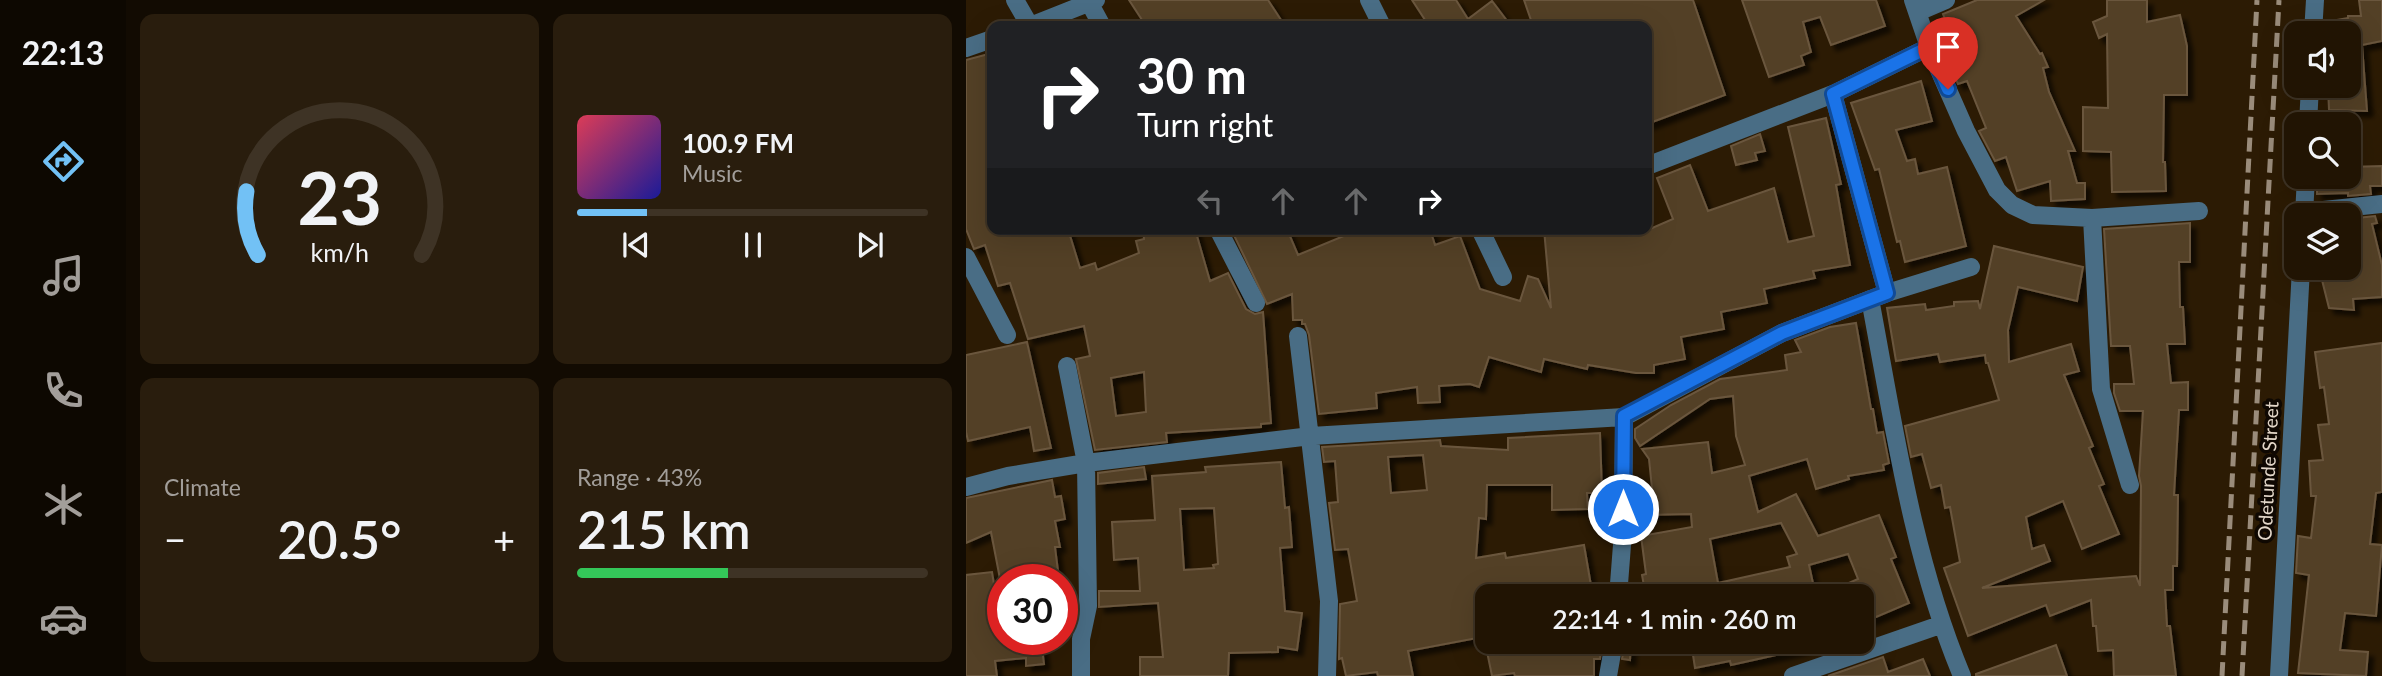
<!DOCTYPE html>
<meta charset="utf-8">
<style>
:root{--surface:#211403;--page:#291d0d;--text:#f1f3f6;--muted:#a29e9a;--line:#3e3325;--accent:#72c1f5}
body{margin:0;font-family:Lato,sans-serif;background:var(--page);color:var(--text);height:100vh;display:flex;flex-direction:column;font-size:26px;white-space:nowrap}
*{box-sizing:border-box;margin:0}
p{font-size:23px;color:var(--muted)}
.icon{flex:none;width:38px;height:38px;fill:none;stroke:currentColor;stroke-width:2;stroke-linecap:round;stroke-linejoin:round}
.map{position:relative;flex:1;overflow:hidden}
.panel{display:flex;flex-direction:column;gap:14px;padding:14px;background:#120b02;width:840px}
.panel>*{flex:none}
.banner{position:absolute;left:21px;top:21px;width:665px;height:214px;border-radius:14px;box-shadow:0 7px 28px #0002,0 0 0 2px var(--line);background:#202124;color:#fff;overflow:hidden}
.controls{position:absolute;left:1318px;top:21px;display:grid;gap:14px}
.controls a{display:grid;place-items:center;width:77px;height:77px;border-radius:14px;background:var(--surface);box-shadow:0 7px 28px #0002,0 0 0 2px var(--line);font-size:35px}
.speed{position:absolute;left:21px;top:564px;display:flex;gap:14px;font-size:35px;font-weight:700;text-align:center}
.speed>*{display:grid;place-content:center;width:91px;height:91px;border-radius:50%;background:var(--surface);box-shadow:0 7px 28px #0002,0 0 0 2px var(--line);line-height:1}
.speed .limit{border:10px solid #d22;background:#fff;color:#111}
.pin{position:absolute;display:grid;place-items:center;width:60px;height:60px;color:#fff;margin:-72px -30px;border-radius:50% 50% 50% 0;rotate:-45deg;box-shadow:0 0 7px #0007}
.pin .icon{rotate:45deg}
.me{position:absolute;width:77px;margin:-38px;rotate:0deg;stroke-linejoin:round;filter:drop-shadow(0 0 5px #0008)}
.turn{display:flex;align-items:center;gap:24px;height:147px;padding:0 35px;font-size:32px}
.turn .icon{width:91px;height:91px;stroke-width:2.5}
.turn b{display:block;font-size:49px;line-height:60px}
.lanes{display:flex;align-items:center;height:66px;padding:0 35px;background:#0003;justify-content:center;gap:35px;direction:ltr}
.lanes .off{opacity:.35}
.big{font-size:52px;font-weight:600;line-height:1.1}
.panel .widget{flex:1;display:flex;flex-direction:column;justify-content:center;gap:10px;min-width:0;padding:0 24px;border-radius:14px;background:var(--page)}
.panel .dial{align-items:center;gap:0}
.dial svg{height:182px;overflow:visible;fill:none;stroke:var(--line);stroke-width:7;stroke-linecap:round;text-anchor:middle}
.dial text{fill:var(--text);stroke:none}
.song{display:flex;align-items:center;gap:21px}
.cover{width:84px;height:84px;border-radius:10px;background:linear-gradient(135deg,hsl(350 70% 55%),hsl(240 70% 35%))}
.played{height:7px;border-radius:4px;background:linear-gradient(90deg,var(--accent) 20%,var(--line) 20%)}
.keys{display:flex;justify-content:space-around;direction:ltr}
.heat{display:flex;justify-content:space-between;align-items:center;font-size:38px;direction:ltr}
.charge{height:10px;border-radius:5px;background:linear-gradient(90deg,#34c759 43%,var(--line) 0)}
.panel .tiles{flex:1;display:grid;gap:14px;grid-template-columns:repeat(2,1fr)}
.trip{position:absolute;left:509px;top:584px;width:399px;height:70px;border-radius:14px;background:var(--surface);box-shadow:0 7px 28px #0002,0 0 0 2px var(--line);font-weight:600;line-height:70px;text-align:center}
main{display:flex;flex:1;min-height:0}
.tab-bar{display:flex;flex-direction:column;width:126px;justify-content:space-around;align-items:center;background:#0d0801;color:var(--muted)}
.tab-bar .icon{width:49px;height:49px}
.tab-bar .current{color:var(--accent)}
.tab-bar b{font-size:32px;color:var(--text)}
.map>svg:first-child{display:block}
</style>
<main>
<nav class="tab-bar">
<b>22:13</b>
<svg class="icon current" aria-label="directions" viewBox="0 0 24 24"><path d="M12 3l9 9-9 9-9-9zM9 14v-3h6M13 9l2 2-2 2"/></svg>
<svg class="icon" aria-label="music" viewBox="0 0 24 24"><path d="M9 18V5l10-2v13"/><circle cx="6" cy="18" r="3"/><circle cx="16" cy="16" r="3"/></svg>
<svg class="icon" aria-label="phone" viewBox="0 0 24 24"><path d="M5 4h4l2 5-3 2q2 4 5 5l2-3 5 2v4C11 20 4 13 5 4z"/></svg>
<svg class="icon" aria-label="climate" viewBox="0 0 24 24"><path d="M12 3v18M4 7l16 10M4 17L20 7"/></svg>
<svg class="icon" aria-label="car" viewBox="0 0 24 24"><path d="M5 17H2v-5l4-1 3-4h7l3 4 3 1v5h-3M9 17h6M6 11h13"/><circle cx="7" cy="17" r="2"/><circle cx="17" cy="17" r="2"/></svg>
</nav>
<section class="panel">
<div class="tiles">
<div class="widget dial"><svg viewBox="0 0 100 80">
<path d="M14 69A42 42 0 1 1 86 69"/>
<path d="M14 69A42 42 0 0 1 9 41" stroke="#72c1f5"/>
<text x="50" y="56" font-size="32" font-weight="700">23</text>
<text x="50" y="72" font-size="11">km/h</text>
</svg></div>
<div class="widget">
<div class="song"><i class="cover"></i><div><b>100.9 FM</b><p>Music</p></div></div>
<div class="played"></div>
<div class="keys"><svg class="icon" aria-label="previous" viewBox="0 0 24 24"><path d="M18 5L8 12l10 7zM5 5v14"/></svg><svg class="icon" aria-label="pause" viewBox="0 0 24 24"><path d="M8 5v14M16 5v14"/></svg><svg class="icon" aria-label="next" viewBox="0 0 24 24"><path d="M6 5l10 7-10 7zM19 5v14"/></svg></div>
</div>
<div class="widget"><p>Climate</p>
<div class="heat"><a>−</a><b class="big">20.5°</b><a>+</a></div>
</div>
<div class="widget"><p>Range · 43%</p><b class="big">215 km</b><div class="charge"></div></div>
</div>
</section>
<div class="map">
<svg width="1416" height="676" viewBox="0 0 1416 676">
<defs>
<filter id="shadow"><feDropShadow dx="5.5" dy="5.5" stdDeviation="2" flood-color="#0009"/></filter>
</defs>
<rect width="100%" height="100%" fill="#2c1b04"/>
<!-- building -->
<path fill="#534028" stroke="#6b573e" stroke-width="2" fill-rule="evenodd" filter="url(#shadow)" d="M163,0H302L319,26H180Z
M446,0H490L502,19L526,1L545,26H463Z
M558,0H727L759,95L681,124V26H567Z
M776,0H910L919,26L865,45L854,17L837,22L845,52L835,56L838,65L803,77Z
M1011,0H1078L1050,16L1074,54L1076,53L1082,67L1077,68L1083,92L1109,151H1102L1111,183H1119V199L1085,201L1084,181L1051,191L1040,157L1029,161L1013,131L1020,128L1001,81L992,84L976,48L988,43L977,14Z
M1141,0H1181V22L1214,15L1221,46V95H1198L1197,162H1199L1200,191L1146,192L1145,152L1117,151V107L1142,108L1141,34L1133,38L1127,22L1141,16Z
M1393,0H1416V41L1396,45L1401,111L1363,110L1362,86H1382V33H1358L1359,22L1382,18V16H1395Z
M26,53V183L21,184L26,198V229H102L114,268L129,263L131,270L173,253L170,241L178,239L177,229H229L244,281L262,273L280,309L289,314L297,312L305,423L295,424V427L200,433L201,442L129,450L110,359L124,356L118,326L62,339L44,283L32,286L19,245L8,249L0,229V60ZM178,372L180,412L150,416L145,378Z
M955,81L966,121L930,130L941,161L949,159L952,174L981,167L1000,246L939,262L934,241L931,242L913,169L909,170L885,103Z
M860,118L875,184L870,185L884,265L847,271L849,278L798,289L801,303L755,312L758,329L715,337L719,359L688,365V373H670L622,365L621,369L578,359L575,372L523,357L513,387L504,384L473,386L474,402L452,403L451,387L410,393L411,408L353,414L343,335L339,324H336V320H327L326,294L301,304L265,229H321L332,255L385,233L383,229H464L469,245L494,236L514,289L554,301L562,276L572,279L585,308L578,229H684L707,219L691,178L724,165L742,211L808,188L822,242L848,236L822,127Z
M794,134L799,151L789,153L791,160L770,165L765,146Z
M1416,166V186H1404L1405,194L1382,196V193L1351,194V177H1382V167Z
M1409,216L1411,223L1406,224L1416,265V297L1387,299L1388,310L1363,308L1353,268H1382V219Z
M1224,223V262H1213L1214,307H1217L1219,344H1201L1205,383L1222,382V410H1213L1208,495H1212L1211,566H1207V590H1199L1201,626H1204L1210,676H1148L1147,650L1132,651L1130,626H1127L1125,600L1084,616L1080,605L1002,636L978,568L994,562L984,507L979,508L975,485L965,488L956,454L945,457L939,426L1033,400L1022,363H1020L1019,355L974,362L972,354L930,361L921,308L959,304L960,310L988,306V302L1012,301L1014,309L1028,246L1117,267L1111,301L1052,287L1042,330L1043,362L1105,344L1113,371L1098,375L1127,446L1123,448L1138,484L1133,486L1153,534L1116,549L1097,501L1060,517L1066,549L1078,545L1084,561L1016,588L1170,576L1174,586L1175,486L1173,476L1177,411H1154L1148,393V384H1168L1164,346H1145L1138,229Z
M890,323L905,409H907L911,433L917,432L923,463L917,465L918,470L882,476L883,479L850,489L841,459L783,476L792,512L830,494L852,536L913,515L930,557L925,559L943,603L896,623V597H851L892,579L882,554L843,565L850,597H680L676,575L680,574L675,536L726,527L725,514L680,515L679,489H686L683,459L676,449L742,442L746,473L779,465L770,436L767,396L744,399L674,446L669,438V429L705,405L754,379L821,370L819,355L835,352L829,340L864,327ZM815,523L831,554L821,557L824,567L752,583L744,539Z
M61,342L85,448L68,451L64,427L2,441L0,432V355Z
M1416,343V492L1410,493L1404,544L1416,545L1410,616L1379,613L1374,650L1402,652L1400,676L1332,673L1343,575L1330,573L1332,536L1345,538L1350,496H1345L1343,461L1357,460L1352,425L1363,424L1358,387L1354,388L1349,352Z
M634,433L636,493H621L622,509L586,510V485H521L520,519L513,518L510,558L539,553L540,558L618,545L627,597H522V636L442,651L447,676H412L411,672L380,676L376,658L373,659L374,604L391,601L382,549L369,550L363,503L372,502L369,461L358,462L356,447L474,440L475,446L542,450V438ZM457,455L461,490L425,493L422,457Z
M315,462L319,508L323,507L326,547L314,548L319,611L336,613L331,650L312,647V652L263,653L262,676H174V657H197L192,603L133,607V591H174L172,558L148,560L146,522L189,520L186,476L240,472L239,467ZM248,508L252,564L247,565L248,568L218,570L214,509Z
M178,467L180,479L132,484V473Z
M86,480L89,497L95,496L99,519L89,521L94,547H89L93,579H34L25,532L0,543V498Z
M26,572L37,639H75L78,664L60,666V658L29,661L31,676H0V575Z
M519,642H568L570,654L626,655L624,642H636L634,659H628V676H549L548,673L526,676Z
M659,642H665L664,660L656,659Z
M725,642H837V649L765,665L764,661L729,668Z
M1090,645L1101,676H1010V674Z
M917,657L922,672L957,659L964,676H862Z"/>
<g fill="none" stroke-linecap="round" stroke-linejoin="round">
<!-- minor -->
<path stroke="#496d85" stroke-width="18" d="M49,0L64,26
M403,0L416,26
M947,0L963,47L1000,131L1031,190L1046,205L1067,215L1126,218L1233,211
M124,4L136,26
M952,12L980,0
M64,26L130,0
M1347,33L1349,0
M0,48L26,39
M867,94L921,293
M1342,124L1344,86
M681,166L867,94L963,47
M1338,212L1416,204
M1338,215L1340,177
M1126,218L1135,389L1164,485
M252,229L290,303
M514,229L537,277
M0,257L41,335
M904,299C928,426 946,556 996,676
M332,336L363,601L361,676
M101,366L120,463L122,606L115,639V676
M0,487L42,476L120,463L345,436L658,417L816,333L921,293L1005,267
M652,597L657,532L658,417
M642,676L648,642
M827,676L974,625
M1313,676L1335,268"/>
<!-- rail -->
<path stroke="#9a8c7b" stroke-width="5" stroke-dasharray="14 7" stroke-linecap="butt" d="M1256,676L1291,0
M1276,676L1313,0"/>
</g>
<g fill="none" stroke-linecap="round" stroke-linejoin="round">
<defs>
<path id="route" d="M657,509L658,416L816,333L921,293L867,94L963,47L982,89"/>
</defs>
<!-- route casing -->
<use href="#route" stroke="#114b97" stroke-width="18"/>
<!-- route -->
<use href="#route" stroke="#1a73e8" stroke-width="12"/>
</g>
<g text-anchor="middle" stroke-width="7" stroke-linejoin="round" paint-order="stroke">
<!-- street labels -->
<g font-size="19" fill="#e3d7c9" stroke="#0f0802">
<text transform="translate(1302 471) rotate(-87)" y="7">Odetunde Street</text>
</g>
</g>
</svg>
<div class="controls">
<a><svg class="icon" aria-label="sound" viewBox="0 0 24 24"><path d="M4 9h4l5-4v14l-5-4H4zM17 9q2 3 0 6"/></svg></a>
<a><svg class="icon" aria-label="search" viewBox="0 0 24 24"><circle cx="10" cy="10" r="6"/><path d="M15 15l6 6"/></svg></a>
<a><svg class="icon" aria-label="layers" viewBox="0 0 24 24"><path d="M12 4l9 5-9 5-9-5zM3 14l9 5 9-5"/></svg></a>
</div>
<div class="speed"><div class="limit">30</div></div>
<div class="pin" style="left:982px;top:89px;background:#d93025"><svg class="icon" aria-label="arrive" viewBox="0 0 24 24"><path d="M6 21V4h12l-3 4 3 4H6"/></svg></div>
<svg class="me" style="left:657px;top:509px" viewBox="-20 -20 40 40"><circle r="17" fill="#1a73e8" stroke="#fff" stroke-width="3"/><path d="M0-11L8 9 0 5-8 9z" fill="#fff"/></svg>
<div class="trip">22:14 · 1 min · 260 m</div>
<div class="banner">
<div class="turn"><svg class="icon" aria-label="right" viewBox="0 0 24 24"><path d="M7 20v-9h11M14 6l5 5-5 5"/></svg><div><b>30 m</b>Turn right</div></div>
<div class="lanes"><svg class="icon off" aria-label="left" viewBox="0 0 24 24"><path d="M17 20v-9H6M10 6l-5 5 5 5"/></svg><svg class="icon off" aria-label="ahead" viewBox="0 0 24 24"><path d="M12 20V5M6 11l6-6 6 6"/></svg><svg class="icon off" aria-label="ahead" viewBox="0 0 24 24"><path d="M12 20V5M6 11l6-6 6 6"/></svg><svg class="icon" aria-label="right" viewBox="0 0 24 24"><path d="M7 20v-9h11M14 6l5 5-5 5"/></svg></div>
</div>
</div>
</main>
